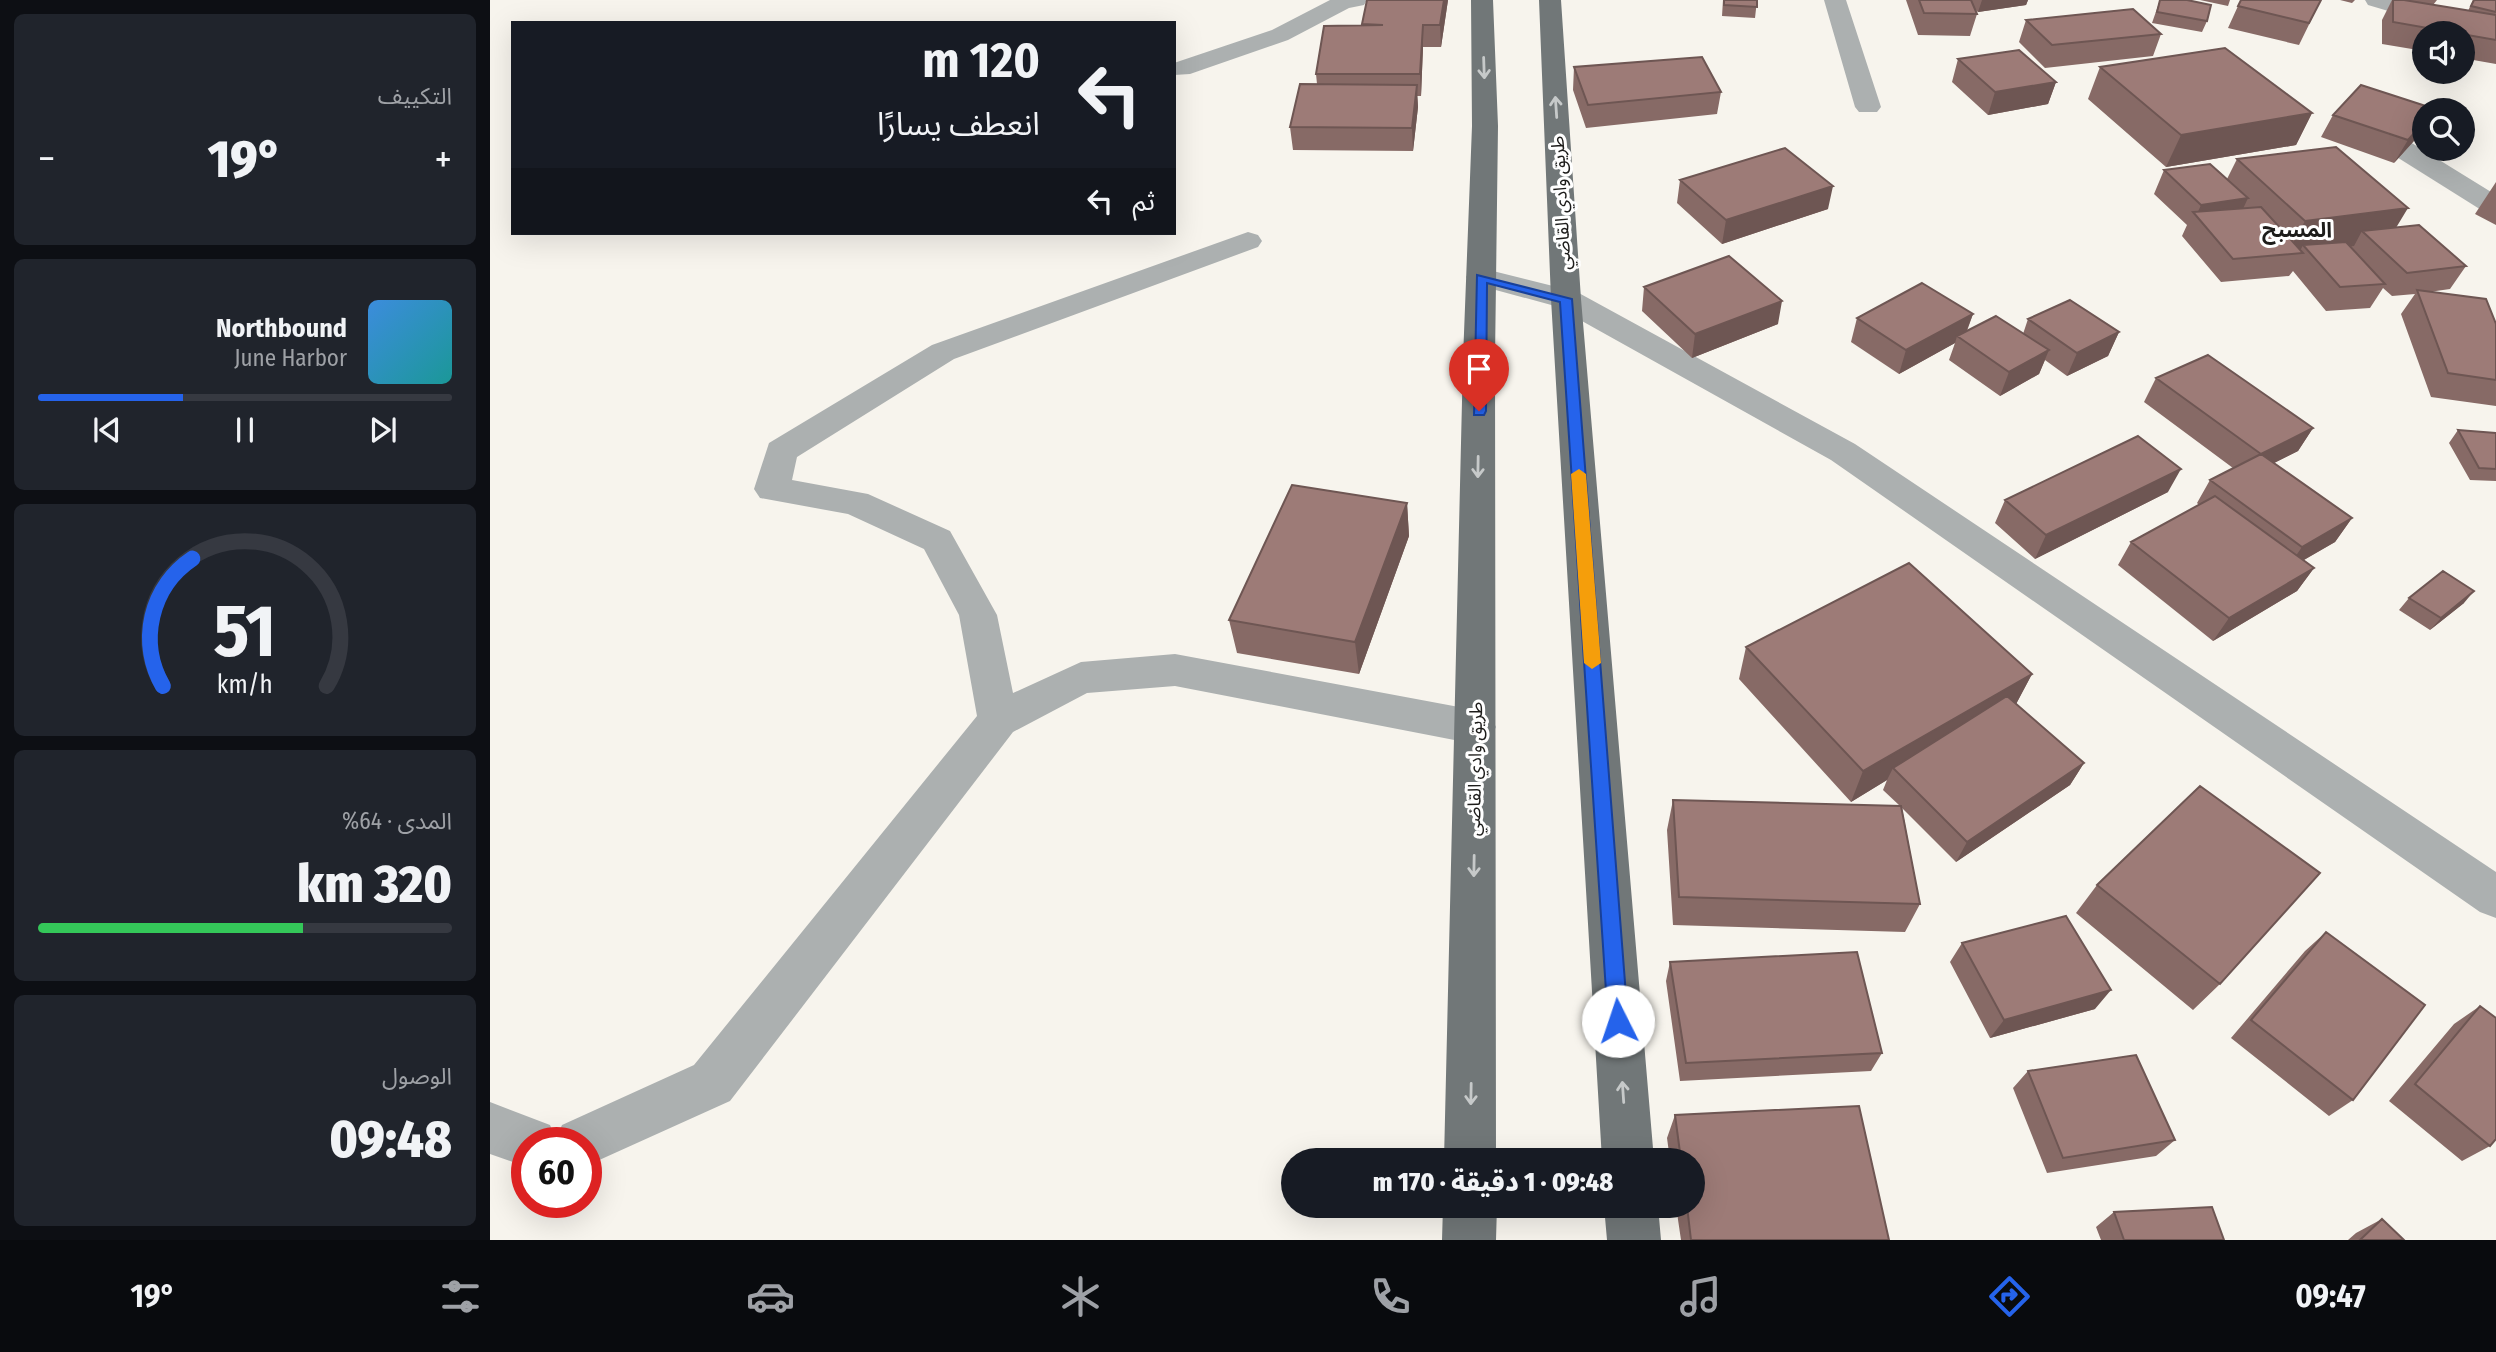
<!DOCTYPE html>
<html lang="ar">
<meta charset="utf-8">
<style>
:root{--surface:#171b24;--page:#20242c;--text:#f1f3f6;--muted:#9ea1a6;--line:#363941;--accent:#2563eb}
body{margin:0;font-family:"Fira Sans Condensed","Noto Sans Arabic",sans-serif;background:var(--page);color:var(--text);direction:rtl;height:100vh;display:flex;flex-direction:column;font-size:26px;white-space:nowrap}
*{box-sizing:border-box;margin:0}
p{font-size:23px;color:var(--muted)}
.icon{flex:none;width:38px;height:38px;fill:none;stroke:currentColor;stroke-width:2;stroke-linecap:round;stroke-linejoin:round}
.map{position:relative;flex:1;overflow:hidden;direction:ltr}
.side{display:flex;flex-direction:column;gap:14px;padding:14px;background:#0d0f14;width:490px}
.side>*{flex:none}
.top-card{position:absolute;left:21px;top:21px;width:665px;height:214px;border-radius:0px;box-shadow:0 7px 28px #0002;direction:rtl;background:#171b24;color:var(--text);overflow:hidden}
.fabs{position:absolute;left:1922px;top:21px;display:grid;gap:14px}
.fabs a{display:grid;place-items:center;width:63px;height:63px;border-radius:50%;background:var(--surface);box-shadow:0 7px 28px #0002;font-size:35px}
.speed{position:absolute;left:21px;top:1127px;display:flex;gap:14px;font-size:35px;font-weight:700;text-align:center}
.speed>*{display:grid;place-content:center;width:91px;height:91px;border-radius:50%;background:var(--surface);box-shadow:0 7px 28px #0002;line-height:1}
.speed .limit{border:10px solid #d22;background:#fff;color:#111}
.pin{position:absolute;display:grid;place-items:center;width:60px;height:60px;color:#fff;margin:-72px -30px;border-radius:50% 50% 50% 0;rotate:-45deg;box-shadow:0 0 7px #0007}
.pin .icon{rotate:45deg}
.me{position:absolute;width:77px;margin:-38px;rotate:356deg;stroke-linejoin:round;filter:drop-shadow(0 0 5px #0008)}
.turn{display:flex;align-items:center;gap:24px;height:147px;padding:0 21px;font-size:32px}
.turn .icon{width:91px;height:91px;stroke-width:2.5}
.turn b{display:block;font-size:49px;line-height:60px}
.then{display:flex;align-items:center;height:66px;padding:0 21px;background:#0003;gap:14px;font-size:26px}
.big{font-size:52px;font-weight:800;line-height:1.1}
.side .tile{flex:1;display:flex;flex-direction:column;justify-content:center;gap:10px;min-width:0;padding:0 24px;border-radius:10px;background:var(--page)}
.side .dial{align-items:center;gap:0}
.dial svg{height:182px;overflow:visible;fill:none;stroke:var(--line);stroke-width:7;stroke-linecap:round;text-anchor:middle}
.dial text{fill:var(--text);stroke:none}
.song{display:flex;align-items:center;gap:21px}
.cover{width:84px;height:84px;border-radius:10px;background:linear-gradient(135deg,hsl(210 70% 55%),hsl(180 70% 35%))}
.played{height:7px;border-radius:4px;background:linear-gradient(90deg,var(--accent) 35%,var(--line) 35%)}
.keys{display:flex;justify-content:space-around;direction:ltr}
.heat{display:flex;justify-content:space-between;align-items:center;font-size:38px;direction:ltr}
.charge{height:10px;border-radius:5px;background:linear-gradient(90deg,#34c759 64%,var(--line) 0)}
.trip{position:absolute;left:791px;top:1148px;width:424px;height:70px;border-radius:35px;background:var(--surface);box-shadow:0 7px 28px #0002;font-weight:800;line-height:70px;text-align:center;direction:rtl}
.dock{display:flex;height:112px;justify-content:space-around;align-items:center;background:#090b0e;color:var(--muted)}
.dock .icon{width:49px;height:49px}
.dock .on{color:var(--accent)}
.dock b{font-size:32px;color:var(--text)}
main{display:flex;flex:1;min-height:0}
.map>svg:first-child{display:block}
</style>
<main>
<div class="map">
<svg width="2006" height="1240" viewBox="0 0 2006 1240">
<rect width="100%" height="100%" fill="#f7f4ed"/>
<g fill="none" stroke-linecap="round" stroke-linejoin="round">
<!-- minor -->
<path fill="#acb0b0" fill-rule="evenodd" d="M840,0H877L874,5L859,8L798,40L700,74L684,75V63L782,30Z
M1334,0H1356L1391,107L1387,112H1369L1365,107Z
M1875,0H1911L1976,19L2006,23V37L1966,31L1878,5Z
M1903,135L1912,137L2006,195V215L1996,213L1894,149L1890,143L1894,137Z
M758,232L768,235L772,241L768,247L464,359L307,457L302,480L378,494L460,531L507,615L523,693L591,662L685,654L985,710L1000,715L1006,727L1000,739L985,744L685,686L597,693L523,732L240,1101L96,1166V1143H37V1167L0,1154V1102L60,1125L66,1139L72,1125L204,1065L487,716L469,615L434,549L358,514L270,498L264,489L279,443L442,345Z
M991,268L1087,292L1365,444L2006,872V918L1990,912L1341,460L1065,306L980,283L976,277L980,271Z"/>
<!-- major -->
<path fill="#717778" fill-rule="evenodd" d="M981,0H1003L1008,126L1005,359L1006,1160H954L973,359L982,126Z
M1049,0H1071L1091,299L1164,1160H1112L1061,299Z
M953,1206H1007L1006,1240H952Z
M1114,1206H1168L1171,1240H1117Z"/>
</g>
<!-- wall -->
<path fill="#876a66" d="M958,0L951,47H933L931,96H927L928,107L923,151L803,150L800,127L827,84L826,74L872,26V24Z
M1233,0H1267L1265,18L1232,16Z
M1416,0H1538L1536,5L1488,12L1484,9L1487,14L1480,36L1428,35Z
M1670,0L1717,21L1712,32L1662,23Z
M1710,0H1740L1738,6Z
M1831,0L1809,45L1738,28L1748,6Z
M1850,0H1865L1862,3Z
M1902,0H1947L1943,5L1978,11L1983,0H2006V64L1972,58V33H1934V51L1892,44V20Z
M1536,20L1671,34L1663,56L1555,68L1529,42Z
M1468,59L1566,82L1558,104L1498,115L1462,82Z
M1084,67L1231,92L1227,114L1096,128L1083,90Z
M1610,67L1822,113L1806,145L1676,167L1598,99Z
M1934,110L1932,132L1904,163L1831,137L1843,115Z
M1747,159L1906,227L1976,266L1960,289L1939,292L2006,380V406L1941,397L1911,314L1925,294L1902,296L1893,288L1880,308L1836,311L1803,271L1799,276L1731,282L1692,236L1697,225L1664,194L1674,170L1737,179Z
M1190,180L1338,209L1232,244L1187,203Z
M2006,182V225L1985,214Z
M1154,287L1288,324L1202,358L1152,311Z
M1483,314L1477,331L1533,334L1538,319L1629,332L1618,356L1577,376L1555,360L1549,374L1510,396L1459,360L1465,343L1409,374L1361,342L1367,318Z
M1666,378L1823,428L1808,451L1784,463L1862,518L1845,542L1814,560L1824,568L1807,591L1723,641L1628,565L1641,542L1709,505L1707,503L1720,480L1743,468L1654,402Z
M1968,430L2006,433V481L1980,480L1959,443Z
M1678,492L1545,559L1505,523L1515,500Z
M917,503L919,536L869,674L747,653L739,620Z
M1919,598L1974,603L1940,630L1909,610Z
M1256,647L1542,674L1526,704L1594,763L1580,785L1466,862L1412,808L1430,904L1415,932L1183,925L1177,830L1183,800L1410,806L1393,790L1397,780L1361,802L1249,679Z
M1607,885L1730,984L1703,1010L1586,913Z
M1836,932L1863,1100L1839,1116L1741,1038L1815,951Z
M1472,943L1605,1009L1500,1038L1460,962Z
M1180,962L1392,1053L1381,1071L1190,1081L1176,981Z
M1990,1006L2000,1146L1972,1161L1899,1101L1964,1024Z
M1538,1071L1685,1140L1666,1156L1557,1173L1523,1088Z
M1185,1115L1399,1240H1191L1186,1206H1202V1160H1180L1177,1138Z
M1624,1212L1734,1240H1611L1606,1227Z
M1892,1219L1914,1240H1858L1866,1233Z"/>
<!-- shaded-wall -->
<path fill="#6e5653" d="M954,0H958L951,47L950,25Z
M1492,0H1538L1536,5L1488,12Z
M933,25V47L931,96L930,74Z
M1566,82L1558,104L1498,115L1505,92Z
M927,85L928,107L923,151L922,128Z
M1822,113L1806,145L1676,167L1691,135Z
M1934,122V128L1932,132L1904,163L1918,140Z
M1343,186L1338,209L1232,244L1236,220Z
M1758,198L1747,222L1706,216L1711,205Z
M1918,208L1898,241L1872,231L1864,246L1819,252L1813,245L1809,253L1797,254L1815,221Z
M1292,301L1288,324L1202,358L1205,334Z
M1483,314L1474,337L1467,336L1465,343L1409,374L1416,350Z
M1629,332L1618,356L1577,376L1587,353Z
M1559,350L1549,374L1510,396L1519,372Z
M1823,428L1808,451L1756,477L1771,454Z
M1691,469L1678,492L1545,559L1556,535Z
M917,503L919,536L869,674L865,642Z
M1862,518L1845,542L1796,570L1812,547Z
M1824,568L1807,591L1723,641L1739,618Z
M1984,591L1974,603L1940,630L1951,618Z
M1542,674L1525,706L1403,768L1397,780L1361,802L1373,771Z
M1594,763L1580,785L1466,862L1477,842Z
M1621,990L1605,1009L1500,1038L1514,1020Z"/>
<!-- building -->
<path fill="#9d7b77" stroke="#6e5653" stroke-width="2" d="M877,0H954L950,25H933L930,74H826L834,26L893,25L872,24Z
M1234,0H1267V7L1234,5Z
M1429,0H1481L1487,14L1434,13Z
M1670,0H1697L1721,5L1717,21L1667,12Z
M1751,0H1831L1819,23L1748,6Z
M1903,0H1914L2006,15V40L1903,22Z
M1984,0H2006V12L1981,6Z
M1643,9L1671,34L1562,45L1536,20Z
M1735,48L1822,113L1691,135L1610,67Z
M1529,50L1566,82L1505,92L1468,59Z
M1212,57L1231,92L1098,105L1084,67Z
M810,84L927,85L922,128L800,127Z
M1871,85L1945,109L1944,110H1934V122L1918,140L1843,115Z
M1846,147L1918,208L1815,221L1747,159Z
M1295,148L1343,186L1236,220L1190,180Z
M1720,164L1758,198L1711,205L1674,170Z
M1771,207L1813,253L1743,259L1703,212Z
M1929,225L1976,266L1917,273L1872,231Z
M1856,242L1895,284L1850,287L1813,245Z
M1239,256L1292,301L1205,334L1154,287Z
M1432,283L1483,314L1416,350L1367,318Z
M1927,290L1996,299L2006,324V380L1958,373Z
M1580,300L1629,332L1587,353L1538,319Z
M1506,316L1559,350L1519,372L1467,336Z
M1718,355L1823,428L1771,454L1862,518L1812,547L1720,480L1771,454L1666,378Z
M1968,430L2006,433V469L1989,468Z
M1648,436L1691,469L1556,535L1515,500Z
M802,485L917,503L865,642L739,620Z
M1725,496L1824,568L1739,618L1641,542Z
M1419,563L1542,674L1373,771L1256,647Z
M1953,571L1984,591L1951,618L1919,598Z
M1517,696L1594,763L1477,842L1403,768Z
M1710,786L1830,873L1730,984L1607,885Z
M1183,800L1411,806L1430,904L1189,897Z
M1576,916L1621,990L1514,1020L1472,943Z
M1836,932L1935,1005L1863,1100L1761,1020Z
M1367,952L1392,1053L1196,1063L1180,962Z
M1990,1006L2006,1018V1139L2000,1146L1925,1084Z
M1646,1055L1685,1140L1573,1158L1538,1071Z
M1369,1106L1399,1240H1201L1197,1206H1202V1160H1191L1185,1115Z
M1722,1207L1734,1240H1634L1624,1212Z
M1892,1219L1914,1240H1870Z"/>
<!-- one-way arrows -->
<defs><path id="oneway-shaft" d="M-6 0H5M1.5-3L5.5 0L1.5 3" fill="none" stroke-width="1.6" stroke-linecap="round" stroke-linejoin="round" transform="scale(1.75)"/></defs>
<g stroke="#c6c9c9">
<use href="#oneway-shaft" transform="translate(994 68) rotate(88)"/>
<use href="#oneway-shaft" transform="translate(1066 107) rotate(-94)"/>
<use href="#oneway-shaft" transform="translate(988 467) rotate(91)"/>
<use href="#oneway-shaft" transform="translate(984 866) rotate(91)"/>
<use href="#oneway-shaft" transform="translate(1133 1092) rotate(-94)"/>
<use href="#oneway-shaft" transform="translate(981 1094) rotate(91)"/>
</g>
<!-- route -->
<path fill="#2563eb" stroke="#184099" stroke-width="2" d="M987,275L1082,299L1138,1021L1135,1028L1128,1031L1121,1028L1118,1021L1070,302L997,283L996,411L994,415H984Z"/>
<!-- slow -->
<path fill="#f59e0b" d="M1089,469L1096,474L1111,663L1102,669L1094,663L1081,474Z"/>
<g text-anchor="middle" stroke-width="6" stroke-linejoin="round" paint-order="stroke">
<!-- street labels -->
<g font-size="18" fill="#1d1c1a" stroke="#fff">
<text transform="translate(1071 203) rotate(-93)" y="6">طريق وادي القاضي</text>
<text transform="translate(985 769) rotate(-89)" y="6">طريق وادي القاضي</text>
</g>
<!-- far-district labels -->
<g font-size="21" font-weight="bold" fill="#1d1c1a" stroke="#fff">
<text x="1807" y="237">المسبح</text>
</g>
</g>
</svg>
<div class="fabs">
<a><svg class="icon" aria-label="sound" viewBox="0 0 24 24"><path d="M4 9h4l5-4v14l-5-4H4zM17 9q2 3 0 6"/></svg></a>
<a><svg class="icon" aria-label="search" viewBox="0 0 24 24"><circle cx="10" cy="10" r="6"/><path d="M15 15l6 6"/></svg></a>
</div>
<div class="speed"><div class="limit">60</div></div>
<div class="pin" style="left:989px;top:411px;background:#d93025"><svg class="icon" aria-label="arrive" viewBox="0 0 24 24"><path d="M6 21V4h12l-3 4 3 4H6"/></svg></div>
<svg class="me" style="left:1128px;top:1021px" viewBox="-20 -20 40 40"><circle r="19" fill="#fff"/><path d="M0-13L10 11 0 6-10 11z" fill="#2563eb"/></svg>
<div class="trip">09:48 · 1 دقيقة · 170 m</div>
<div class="top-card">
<div class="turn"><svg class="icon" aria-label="left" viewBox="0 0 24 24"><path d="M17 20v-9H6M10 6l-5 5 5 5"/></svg><div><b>120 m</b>انعطف يسارًا</div></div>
<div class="then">ثم<svg class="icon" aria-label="left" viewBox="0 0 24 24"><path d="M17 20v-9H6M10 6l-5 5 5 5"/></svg></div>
</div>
</div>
<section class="side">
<div class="tile"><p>التكييف</p>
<div class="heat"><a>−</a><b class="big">19°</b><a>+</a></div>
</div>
<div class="tile">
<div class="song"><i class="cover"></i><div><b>Northbound</b><p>June Harbor</p></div></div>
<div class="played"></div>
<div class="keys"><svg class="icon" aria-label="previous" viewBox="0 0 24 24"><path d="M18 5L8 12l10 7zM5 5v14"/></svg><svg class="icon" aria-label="pause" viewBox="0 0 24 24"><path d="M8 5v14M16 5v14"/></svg><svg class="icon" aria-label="next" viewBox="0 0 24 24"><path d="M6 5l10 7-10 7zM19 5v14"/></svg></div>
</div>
<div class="tile dial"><svg viewBox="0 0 100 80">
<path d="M14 69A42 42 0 1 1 86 69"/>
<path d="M14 69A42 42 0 0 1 27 13" stroke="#2563eb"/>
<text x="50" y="56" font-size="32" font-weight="700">51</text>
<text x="50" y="72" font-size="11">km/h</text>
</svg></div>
<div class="tile"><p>المدى · 64%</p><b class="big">320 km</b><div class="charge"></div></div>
<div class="tile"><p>الوصول</p><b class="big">09:48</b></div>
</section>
</main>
<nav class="dock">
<b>09:47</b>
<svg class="icon on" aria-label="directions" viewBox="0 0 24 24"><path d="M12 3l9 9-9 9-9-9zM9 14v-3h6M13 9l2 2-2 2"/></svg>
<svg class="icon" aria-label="music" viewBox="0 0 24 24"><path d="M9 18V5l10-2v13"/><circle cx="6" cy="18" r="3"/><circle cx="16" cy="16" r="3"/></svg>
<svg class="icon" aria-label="phone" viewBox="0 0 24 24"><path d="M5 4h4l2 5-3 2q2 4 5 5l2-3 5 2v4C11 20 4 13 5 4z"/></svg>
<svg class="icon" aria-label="climate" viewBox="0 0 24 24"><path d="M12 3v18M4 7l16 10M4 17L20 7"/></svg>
<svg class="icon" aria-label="car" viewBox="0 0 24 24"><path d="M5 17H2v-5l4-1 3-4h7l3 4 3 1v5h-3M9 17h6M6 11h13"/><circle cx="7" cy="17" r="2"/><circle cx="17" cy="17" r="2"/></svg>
<svg class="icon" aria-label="filters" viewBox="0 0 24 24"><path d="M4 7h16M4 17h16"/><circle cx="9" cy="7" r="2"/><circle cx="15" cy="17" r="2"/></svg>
<b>19°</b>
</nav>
